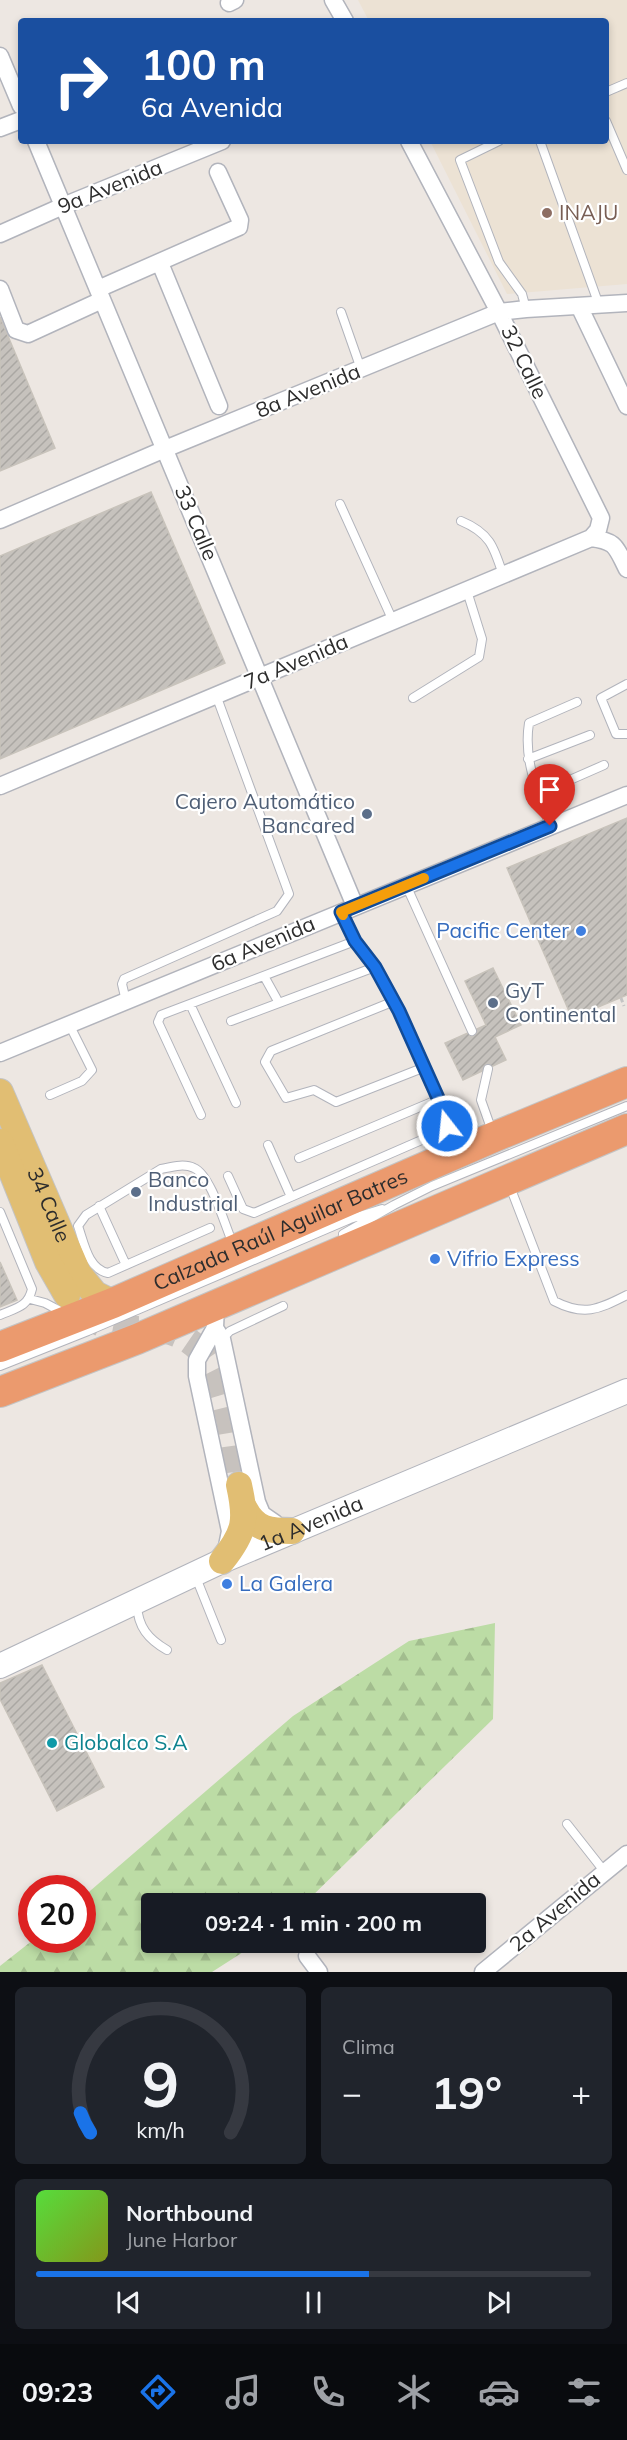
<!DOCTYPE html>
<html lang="es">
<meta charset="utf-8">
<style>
:root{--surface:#171b24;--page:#20242c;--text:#f1f3f6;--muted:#9ea1a6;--line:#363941;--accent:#1a73e8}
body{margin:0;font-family:Mulish,sans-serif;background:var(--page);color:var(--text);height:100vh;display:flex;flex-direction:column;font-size:22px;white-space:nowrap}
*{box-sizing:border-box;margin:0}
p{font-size:20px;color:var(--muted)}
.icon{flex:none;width:33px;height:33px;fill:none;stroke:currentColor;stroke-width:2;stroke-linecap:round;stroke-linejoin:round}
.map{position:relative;height:1972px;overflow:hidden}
.drawer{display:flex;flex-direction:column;gap:15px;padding:15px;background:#0d0f14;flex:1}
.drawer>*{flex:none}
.hud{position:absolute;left:18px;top:18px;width:591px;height:126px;border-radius:6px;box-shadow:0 3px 9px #0003;background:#1a4fa0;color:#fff;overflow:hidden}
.speed{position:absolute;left:18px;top:1875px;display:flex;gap:12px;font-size:30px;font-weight:700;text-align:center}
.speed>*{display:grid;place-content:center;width:78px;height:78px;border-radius:50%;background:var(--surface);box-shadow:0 3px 9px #0003;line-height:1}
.speed .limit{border:9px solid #d22;background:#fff;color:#111}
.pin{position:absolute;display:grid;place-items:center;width:51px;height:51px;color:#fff;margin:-62px -26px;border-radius:50% 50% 50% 0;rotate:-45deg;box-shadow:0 0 6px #0007}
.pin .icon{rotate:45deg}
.me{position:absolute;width:66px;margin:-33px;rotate:344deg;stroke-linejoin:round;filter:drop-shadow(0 0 4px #0008)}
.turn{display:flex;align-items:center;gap:21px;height:126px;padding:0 24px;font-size:27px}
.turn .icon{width:78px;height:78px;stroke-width:2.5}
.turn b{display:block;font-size:42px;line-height:51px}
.big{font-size:45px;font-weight:700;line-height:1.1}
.drawer .widget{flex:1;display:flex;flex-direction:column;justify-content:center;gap:9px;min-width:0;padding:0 21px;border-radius:9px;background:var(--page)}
.drawer .dial{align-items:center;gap:0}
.dial svg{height:156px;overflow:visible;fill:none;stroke:var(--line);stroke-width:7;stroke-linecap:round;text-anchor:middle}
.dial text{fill:var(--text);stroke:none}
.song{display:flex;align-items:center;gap:18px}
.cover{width:72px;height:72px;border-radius:9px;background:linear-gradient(135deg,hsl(110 70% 55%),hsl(70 70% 35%))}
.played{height:6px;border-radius:3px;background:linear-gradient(90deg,var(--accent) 60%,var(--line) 60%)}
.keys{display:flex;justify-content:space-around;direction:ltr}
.heat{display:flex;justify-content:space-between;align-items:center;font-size:33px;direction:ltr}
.drawer .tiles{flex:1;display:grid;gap:15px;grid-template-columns:1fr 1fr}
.widget:last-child{grid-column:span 2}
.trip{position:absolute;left:141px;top:1893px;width:345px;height:60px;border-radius:6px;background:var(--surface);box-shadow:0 3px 9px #0003;font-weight:700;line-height:60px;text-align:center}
.tab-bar{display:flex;height:96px;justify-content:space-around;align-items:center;background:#090b0e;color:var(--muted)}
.tab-bar .icon{width:42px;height:42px}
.tab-bar .active{color:var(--accent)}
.tab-bar b{font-size:27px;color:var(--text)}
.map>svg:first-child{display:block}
</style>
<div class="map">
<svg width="627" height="1972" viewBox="0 0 627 1972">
<defs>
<pattern id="forest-firs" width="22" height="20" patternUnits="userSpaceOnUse" patternTransform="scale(1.5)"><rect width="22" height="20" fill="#bcdca5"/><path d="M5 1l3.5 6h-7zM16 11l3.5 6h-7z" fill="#a2bd8e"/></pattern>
<pattern id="building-hatch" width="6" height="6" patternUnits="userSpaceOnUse" patternTransform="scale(1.5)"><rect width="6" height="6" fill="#c6c2bd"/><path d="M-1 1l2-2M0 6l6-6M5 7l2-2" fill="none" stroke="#aaa7a3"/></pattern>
</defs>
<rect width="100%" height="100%" fill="#ede7e2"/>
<!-- education -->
<path fill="#ece2d4" d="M358,0H627V284L507,294L430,141H606V21H369Z"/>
<!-- forest -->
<path fill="url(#forest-firs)" d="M495,1623L493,1719L305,1903L152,1904V1942L257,1943L212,1972H0V1966L33,1940H82L83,1897L293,1716L409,1641Z"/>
<!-- building -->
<path fill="url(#building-hatch)" stroke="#c8c3bb" stroke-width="1.5" d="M0,317L55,448L0,471Z
M151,492L225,663L0,759V556Z
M627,818V995L572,1018L507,868Z
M493,968L521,1025L495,1037L506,1060L463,1080L445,1043L486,1025L465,981Z
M0,1262L17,1300L0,1307Z
M42,1665L104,1787L57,1811L0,1699V1683Z"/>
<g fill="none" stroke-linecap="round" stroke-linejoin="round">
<!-- primary-tunnel -->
<path stroke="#c7c2be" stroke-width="26" stroke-dasharray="26 13" stroke-linecap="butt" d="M80,1308C100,1330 119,1329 147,1329C228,1329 229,1425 239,1485"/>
<defs>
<path id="lane" d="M606,92L627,83
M606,121L627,170
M499,141L460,160L499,262L522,294L526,309
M540,141L599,305
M341,312L361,369
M340,504L393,621
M461,521C490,533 494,547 503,575
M627,684L601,698L616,734H627
M413,698L479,657L482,639L467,591
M528,759L590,735
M538,794L604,765
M550,826C538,793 523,760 529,723L577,702
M406,885L472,1031
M264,976L279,1003
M126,1001L122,984L124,979L277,911L289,894L216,695
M392,1002L271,1051L265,1062L286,1098L314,1090L336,1102L425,1067
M190,1004L236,1103
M231,1021L375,967
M488,1069L481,1100L492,1131
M50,1095L82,1081L92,1070L69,1024
M201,1115L158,1022L161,1015L355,941
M268,1145L291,1197
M299,1158L439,1099
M228,1176L243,1209L254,1213L440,1132L447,1126V1117L399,1011L375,967L355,941L341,912
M509,1184L554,1301C585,1317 599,1309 627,1295
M99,1206L126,1265
M0,1212L32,1289C28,1307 16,1308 0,1315
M210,1228L108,1273C88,1269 84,1243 78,1226L86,1215L161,1169C171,1167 184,1163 194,1168C211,1175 225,1226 233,1244
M343,1234L394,1205L432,1186L627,1106
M30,1299L45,1303L66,1314
M222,1339L230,1331L283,1306
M0,1366L88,1331L350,1219L382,1209
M195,1575L221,1640
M137,1605C138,1627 148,1639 167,1650
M567,1824L604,1871"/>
<path id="street" d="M333,0L345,21
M229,3L235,0
M0,56L21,106
M0,128L21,120
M36,141L355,906
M0,234L63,206L222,141
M160,263L219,406
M0,289L16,330L28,334L102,300
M98,289L239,227L240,220L218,172
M579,306L627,406
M0,520L165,449L499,312L526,309L627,303
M591,538C617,541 616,548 627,569
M0,786L591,538L598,530L601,518L499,312L409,141
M0,1053L627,795
M216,1304L215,1328L197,1360V1376L230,1531L227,1546
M215,1328L222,1339L257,1502L262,1514L275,1523
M307,1956L319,1972
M483,1972L627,1854"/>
<g id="secondary">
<path id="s1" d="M0,1666L222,1561L627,1391"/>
</g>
<g id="primary">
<path id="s2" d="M0,1092L78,1273L95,1294L113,1303"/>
<path d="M0,1142L48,1262L67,1295"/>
<path d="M245,1509C256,1530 270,1531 292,1531"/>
<path d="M222,1561C245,1532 247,1521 239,1485"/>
</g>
<g id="highway">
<path id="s3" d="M0,1347L113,1303L494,1137L627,1082"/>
<path d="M0,1392L137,1339L627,1129"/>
</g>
</defs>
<!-- lane casing -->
<use href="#lane" stroke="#b2b4bc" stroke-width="10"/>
<!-- street casing -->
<use href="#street" stroke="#b2b4bc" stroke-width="19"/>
<!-- secondary casing -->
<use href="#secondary" stroke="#b2b4bc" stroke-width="26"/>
<!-- primary casing -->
<use href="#primary" stroke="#c4c4c4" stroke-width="28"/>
<!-- highway casing -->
<use href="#highway" stroke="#c4c4c4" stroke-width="32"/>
<!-- path -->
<path stroke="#c4c4c4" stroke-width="3" stroke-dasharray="4.5 3" stroke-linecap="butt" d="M621,998L624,1006"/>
<!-- lane -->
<use href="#lane" stroke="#fff" stroke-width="8"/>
<!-- street -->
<use href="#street" stroke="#fff" stroke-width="16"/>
<!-- secondary -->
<use href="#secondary" stroke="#fff" stroke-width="24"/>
<!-- primary -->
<use href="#primary" stroke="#e1be73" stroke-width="26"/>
<!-- highway -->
<use href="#highway" stroke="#eb9a6e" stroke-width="30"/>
</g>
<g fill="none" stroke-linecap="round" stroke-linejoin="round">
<defs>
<path id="route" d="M447,1126V1118L399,1011L375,967L355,941L341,912L550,826"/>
</defs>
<!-- route casing -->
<use href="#route" stroke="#114b97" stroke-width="15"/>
<!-- route -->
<use href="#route" stroke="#1a73e8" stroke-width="10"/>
<!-- slow -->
<path stroke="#f59e0b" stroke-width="10" d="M343,915L341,912L424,878"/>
</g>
<!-- markers -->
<circle fill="#8d6e63" stroke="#fff" stroke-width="2" cx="547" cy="213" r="6"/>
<g fill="#5c6f8a" stroke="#fff" stroke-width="2">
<circle cx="367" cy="814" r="6"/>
<circle cx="493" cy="1003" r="6"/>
<circle cx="136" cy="1192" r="6"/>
</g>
<g fill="#3f7fe0" stroke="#fff" stroke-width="2">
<circle cx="581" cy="931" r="6"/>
<circle cx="435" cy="1259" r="6"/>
<circle cx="227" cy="1584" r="6"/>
</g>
<circle fill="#0f9aa8" stroke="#fff" stroke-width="2" cx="52" cy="1743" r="6"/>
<g text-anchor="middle" stroke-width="4.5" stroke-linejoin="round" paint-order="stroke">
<!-- street labels -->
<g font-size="21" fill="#2d2d2d" stroke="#fff">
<text transform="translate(110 187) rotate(-22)" y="7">9a Avenida</text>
<text transform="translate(524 362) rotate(64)" y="7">32 Calle</text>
<text transform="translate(308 391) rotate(-22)" y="7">8a Avenida</text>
<text transform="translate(196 523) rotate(67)" y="7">33 Calle</text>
<text transform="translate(296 662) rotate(-23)" y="7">7a Avenida</text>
<text transform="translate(263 944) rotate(-23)" y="7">6a Avenida</text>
<text dy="7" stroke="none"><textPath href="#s2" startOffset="123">34 Calle</textPath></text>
<text dy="7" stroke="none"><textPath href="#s3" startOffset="304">Calzada Raúl Aguilar Batres</textPath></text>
<text dy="7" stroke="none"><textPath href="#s1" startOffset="342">1a Avenida</textPath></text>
<text transform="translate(555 1912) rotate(-40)" y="7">2a Avenida</text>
</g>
<!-- education labels -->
<g font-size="21" fill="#785e54" stroke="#fff" text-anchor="start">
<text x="559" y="220">INAJU</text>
</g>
<!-- service labels -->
<g font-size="21" fill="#4e5e75" stroke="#fff" text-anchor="start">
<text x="355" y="809" text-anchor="end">Cajero Automático<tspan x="355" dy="24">Bancared</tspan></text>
<text x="505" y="998">GyT<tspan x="505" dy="24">Continental</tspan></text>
<text x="148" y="1187">Banco<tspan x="148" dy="24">Industrial</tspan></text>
</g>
<!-- shop labels -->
<g font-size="21" fill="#366cbe" stroke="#fff" text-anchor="start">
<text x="569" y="938" text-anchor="end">Pacific Center</text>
<text x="447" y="1266">Vifrio Express</text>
<text x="239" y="1591">La Galera</text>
</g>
<!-- culture labels -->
<g font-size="21" fill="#0d838f" stroke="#fff" text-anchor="start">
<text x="64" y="1750">Globalco S.A</text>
</g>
</g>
</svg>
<div class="speed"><div class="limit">20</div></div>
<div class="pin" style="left:550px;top:826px;background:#d93025"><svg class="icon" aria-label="arrive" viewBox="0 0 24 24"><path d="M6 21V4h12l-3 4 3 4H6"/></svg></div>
<svg class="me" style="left:447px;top:1126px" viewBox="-20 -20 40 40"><circle r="17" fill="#1a73e8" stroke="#fff" stroke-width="3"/><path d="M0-11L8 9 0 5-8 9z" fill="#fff"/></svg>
<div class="trip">09:24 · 1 min · 200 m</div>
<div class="hud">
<div class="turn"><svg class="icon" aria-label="right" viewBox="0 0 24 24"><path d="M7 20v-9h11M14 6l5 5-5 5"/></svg><div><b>100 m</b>6a Avenida</div></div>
</div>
</div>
<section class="drawer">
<div class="tiles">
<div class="widget dial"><svg viewBox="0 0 100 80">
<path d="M14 69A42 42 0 1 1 86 69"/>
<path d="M14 69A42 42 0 0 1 9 59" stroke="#1a73e8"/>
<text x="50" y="56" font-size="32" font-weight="700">9</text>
<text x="50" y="72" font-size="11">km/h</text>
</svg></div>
<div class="widget"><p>Clima</p>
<div class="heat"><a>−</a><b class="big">19°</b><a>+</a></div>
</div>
<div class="widget">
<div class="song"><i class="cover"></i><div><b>Northbound</b><p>June Harbor</p></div></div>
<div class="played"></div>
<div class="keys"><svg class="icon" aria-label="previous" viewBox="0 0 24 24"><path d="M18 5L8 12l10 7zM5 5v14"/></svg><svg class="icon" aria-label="pause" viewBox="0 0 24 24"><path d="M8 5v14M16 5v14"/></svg><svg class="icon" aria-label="next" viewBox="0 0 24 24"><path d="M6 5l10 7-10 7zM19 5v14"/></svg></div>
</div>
</div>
</section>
<nav class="tab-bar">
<b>09:23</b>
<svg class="icon active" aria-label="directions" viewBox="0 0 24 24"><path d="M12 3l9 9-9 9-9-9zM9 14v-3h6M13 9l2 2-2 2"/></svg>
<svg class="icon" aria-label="music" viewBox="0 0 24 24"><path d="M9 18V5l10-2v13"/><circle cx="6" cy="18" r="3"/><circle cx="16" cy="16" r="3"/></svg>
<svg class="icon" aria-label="phone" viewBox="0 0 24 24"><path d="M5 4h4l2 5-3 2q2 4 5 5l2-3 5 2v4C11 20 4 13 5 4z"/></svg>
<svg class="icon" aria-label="climate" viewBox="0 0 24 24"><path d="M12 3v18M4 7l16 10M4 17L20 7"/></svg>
<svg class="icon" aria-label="car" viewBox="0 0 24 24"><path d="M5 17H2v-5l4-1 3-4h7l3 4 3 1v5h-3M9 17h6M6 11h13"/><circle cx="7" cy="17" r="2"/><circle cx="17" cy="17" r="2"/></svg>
<svg class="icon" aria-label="filters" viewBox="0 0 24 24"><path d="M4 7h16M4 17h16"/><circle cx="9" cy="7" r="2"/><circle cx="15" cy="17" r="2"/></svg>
</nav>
